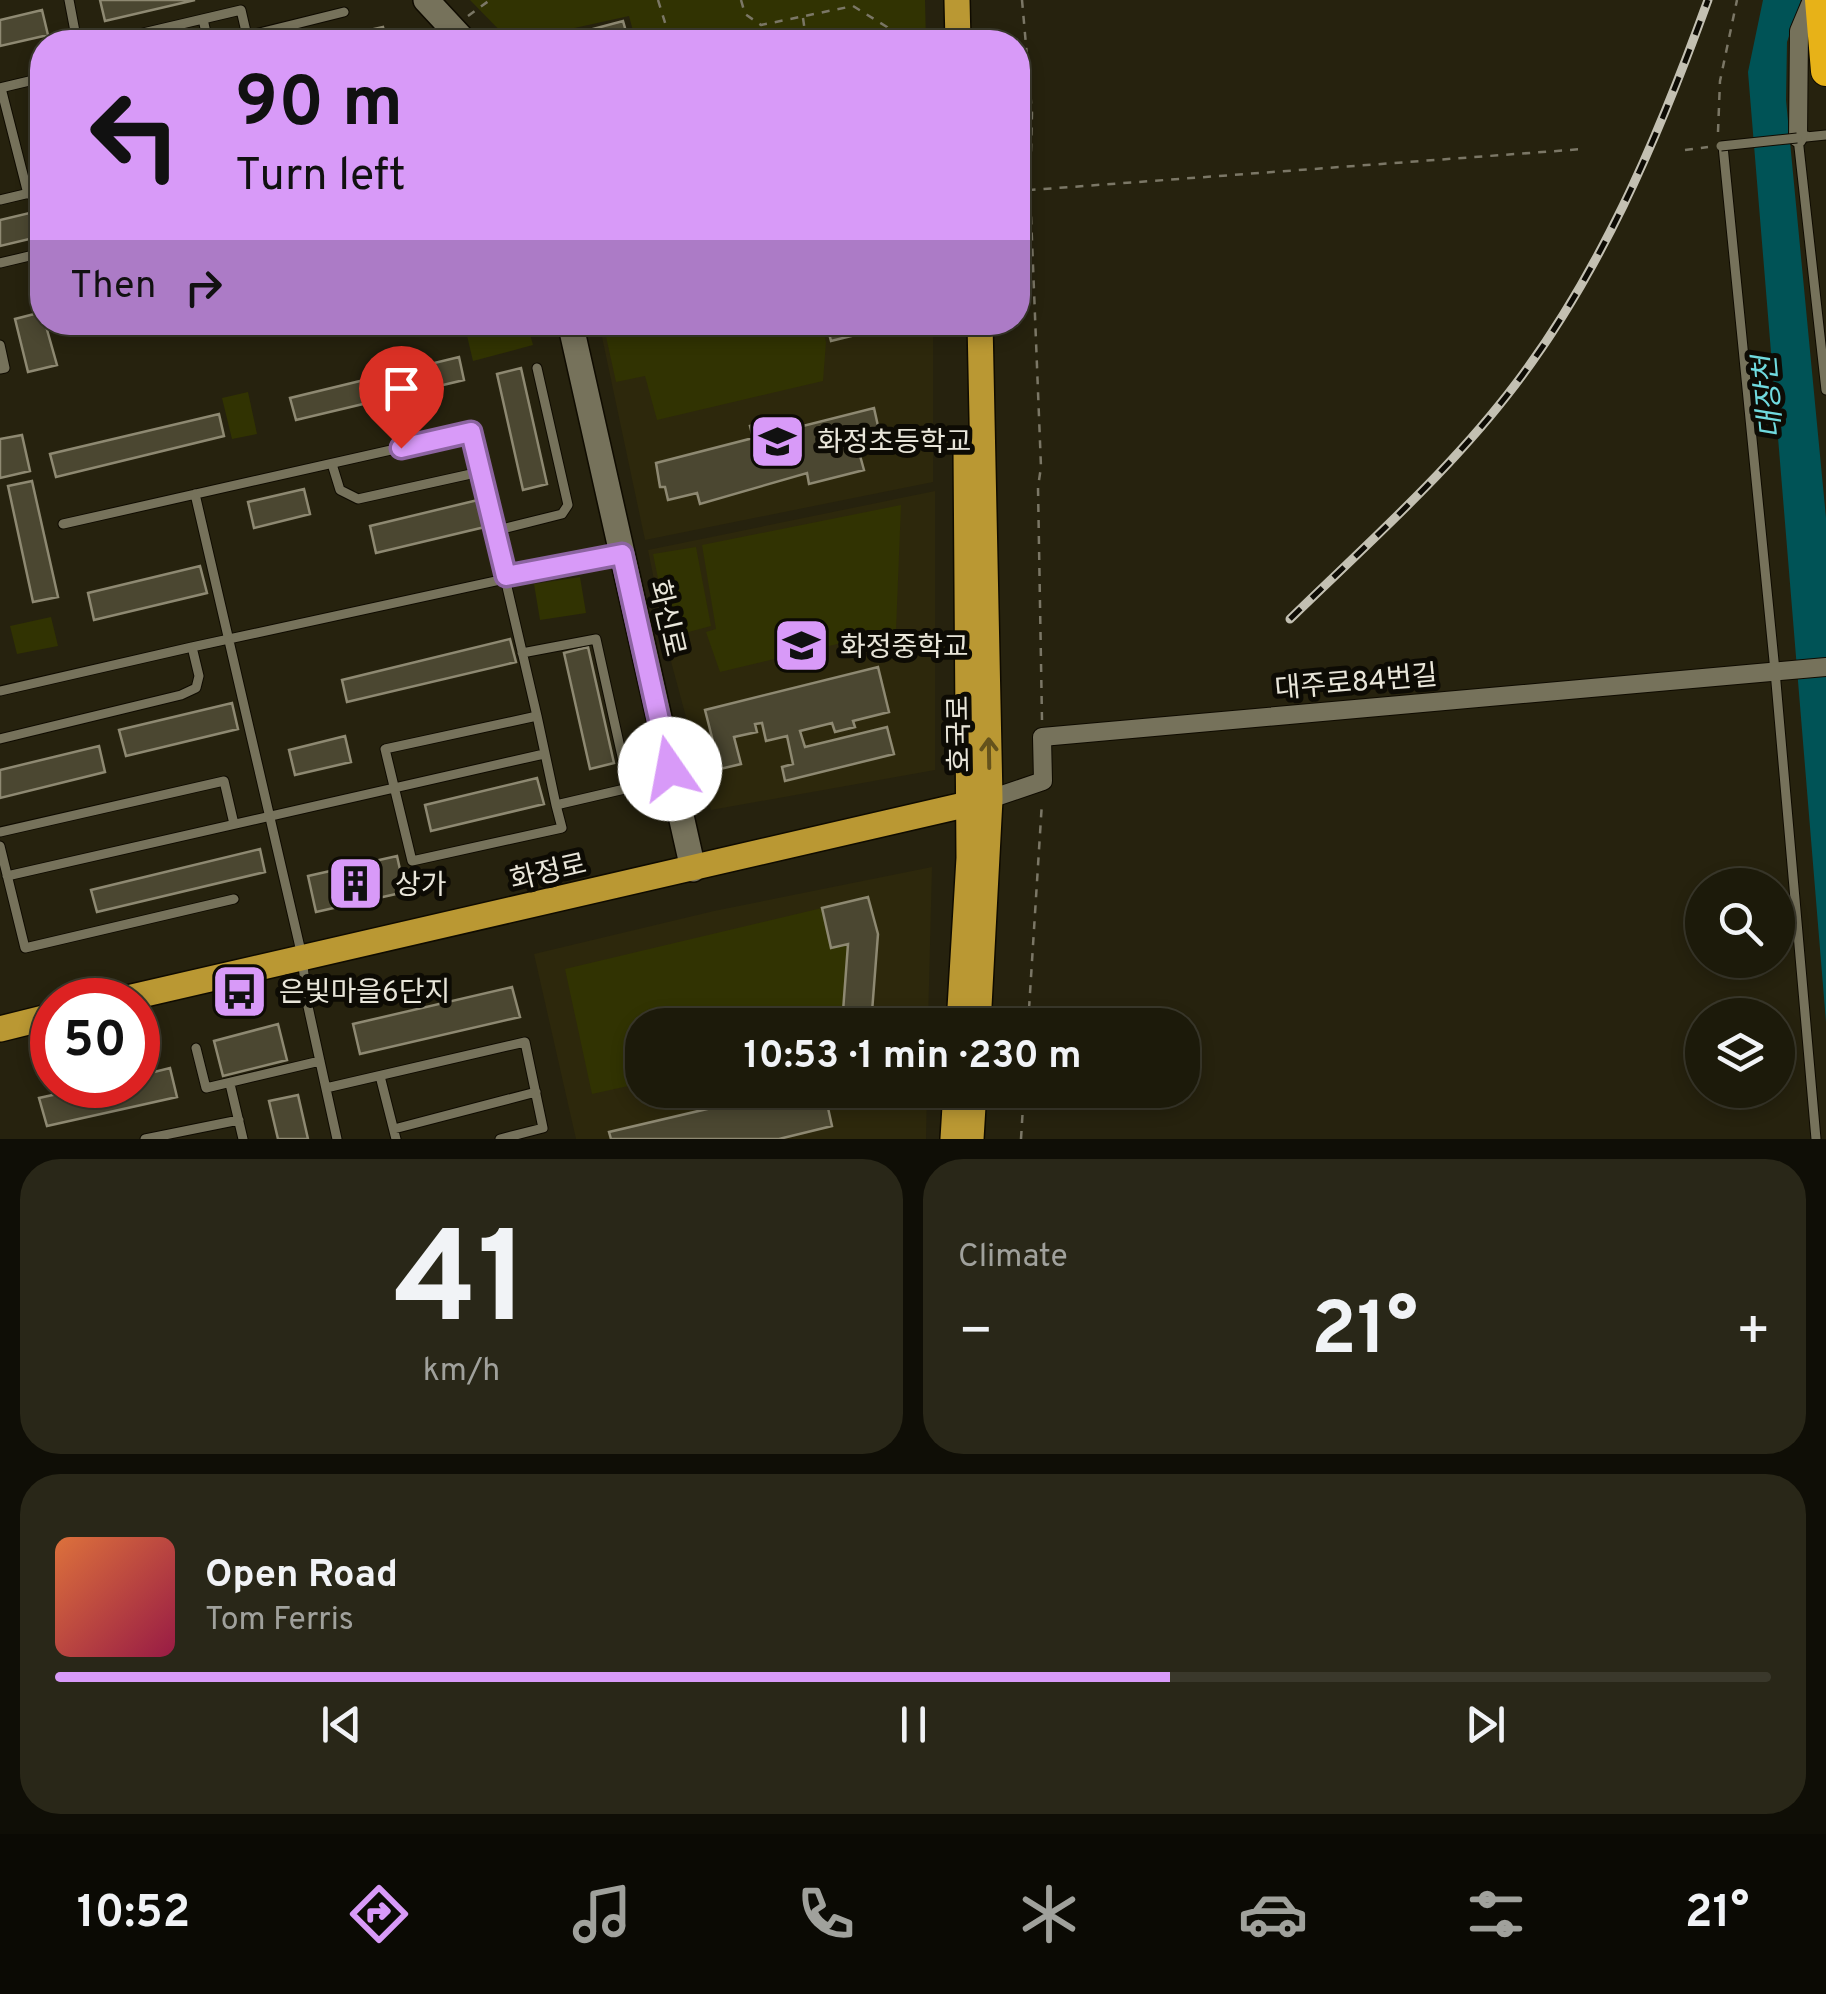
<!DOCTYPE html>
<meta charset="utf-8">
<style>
:root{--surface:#1c1a0a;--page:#292718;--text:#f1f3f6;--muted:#a0a19c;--line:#3a382b;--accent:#d89af8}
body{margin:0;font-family:Overpass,"Noto Sans KR",sans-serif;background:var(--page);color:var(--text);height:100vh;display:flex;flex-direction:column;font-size:38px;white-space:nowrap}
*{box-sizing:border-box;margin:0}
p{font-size:32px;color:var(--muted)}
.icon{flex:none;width:55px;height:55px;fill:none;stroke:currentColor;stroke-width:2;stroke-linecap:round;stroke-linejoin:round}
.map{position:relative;height:1139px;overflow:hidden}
.sheet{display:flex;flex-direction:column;gap:20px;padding:20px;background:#0f0e06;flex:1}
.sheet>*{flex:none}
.top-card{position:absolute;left:30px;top:30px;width:1000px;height:305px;border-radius:40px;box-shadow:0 5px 15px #0003,0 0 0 2px var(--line);background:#d89af8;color:#111;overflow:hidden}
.fabs{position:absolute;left:1685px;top:868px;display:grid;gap:20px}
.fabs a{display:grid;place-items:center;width:110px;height:110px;border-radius:50%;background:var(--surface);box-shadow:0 5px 15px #0003,0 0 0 2px var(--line);font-size:50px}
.speed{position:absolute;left:30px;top:978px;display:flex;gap:20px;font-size:50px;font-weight:700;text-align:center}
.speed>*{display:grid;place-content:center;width:130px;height:130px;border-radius:50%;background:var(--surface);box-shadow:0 5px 15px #0003,0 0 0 2px var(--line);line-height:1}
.speed .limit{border:15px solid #d22;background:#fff;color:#111}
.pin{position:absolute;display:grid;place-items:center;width:85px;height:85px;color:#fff;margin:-102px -42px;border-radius:50% 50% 50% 0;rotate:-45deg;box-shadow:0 0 10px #0007}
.pin .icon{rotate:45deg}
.me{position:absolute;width:110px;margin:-55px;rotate:348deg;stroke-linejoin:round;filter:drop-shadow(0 0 8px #0008)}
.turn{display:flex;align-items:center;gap:35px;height:210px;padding:0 40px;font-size:45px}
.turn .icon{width:130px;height:130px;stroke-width:2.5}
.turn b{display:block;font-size:70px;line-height:85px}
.then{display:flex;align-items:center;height:95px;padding:0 40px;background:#0003;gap:20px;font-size:38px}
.big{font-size:75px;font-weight:700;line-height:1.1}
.sheet .widget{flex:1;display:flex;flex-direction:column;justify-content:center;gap:15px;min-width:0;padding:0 35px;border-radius:40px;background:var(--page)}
.sheet .dial{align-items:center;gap:0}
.dial b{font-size:130px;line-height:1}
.song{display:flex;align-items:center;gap:30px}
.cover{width:120px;height:120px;border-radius:15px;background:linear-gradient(135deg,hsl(20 70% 55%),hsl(340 70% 35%))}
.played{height:10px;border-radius:5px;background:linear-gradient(90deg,var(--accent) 65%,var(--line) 65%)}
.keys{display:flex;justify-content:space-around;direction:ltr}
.heat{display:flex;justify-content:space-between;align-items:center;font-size:55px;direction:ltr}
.sheet .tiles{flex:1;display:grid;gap:20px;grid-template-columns:1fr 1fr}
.widget:last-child{grid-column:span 2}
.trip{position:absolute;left:625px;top:1008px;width:575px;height:100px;border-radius:40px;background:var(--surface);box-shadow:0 5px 15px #0003,0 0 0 2px var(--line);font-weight:700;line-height:100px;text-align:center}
.dock{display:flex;height:160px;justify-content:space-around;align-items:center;background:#0b0a04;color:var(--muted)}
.dock .icon{width:70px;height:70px}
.dock .selected{color:var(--accent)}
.dock b{font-size:45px;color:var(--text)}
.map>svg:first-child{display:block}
</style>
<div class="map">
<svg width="1826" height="1139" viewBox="0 0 1826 1139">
<rect width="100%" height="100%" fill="#26220e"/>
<!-- built -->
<path fill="#2d280c" d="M599,323H933V482L645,540Z
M935,491V770L711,810L669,654L648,550Z
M932,867L928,1025H642V1090H927L926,1139H576L534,954L714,911Z"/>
<!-- green -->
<path fill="#313302" d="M470,0H925L926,42H636L629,16L511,42Z
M482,323H527L533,345L473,361L465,327Z
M603,323H821L826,342L823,381L657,420L645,376L616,382Z
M248,392L257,434L232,439L222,398Z
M901,505L896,630L720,672L706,632L716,629L702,545Z
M696,547L711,626L670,637L653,554Z
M580,577L586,613L540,620L534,584Z
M51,617L58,646L17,654L10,626Z
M822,908L831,948L848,944L842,1025H642V1083L592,1094L565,969Z"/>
<!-- water -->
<path fill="#005356" d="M1763,0H1801L1787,42L1786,100L1826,518V1022L1748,72Z"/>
<!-- building -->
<path fill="#4b4731" stroke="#8e8972" stroke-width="2.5" d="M100,0H195L105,21Z
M42,10L48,35L0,46V20Z
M623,21L629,42H544Z
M383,27L387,42H316Z
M42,210V236L0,246V220Z
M42,312L57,365L28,372L15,319Z
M826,322H887L888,327L831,341Z
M459,357L464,380L296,420L290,398Z
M521,368L547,484L523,490L497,374Z
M874,408L880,435L868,438L871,449L859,452L864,470L809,484L807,473L700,504L697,493L668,500L665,487H660L656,463L753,438L750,426L784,418L787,430Z
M219,414L224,436L56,477L50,454Z
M22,435L30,471L0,478V439Z
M32,481L58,597L33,602L8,486Z
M304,489L310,514L254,528L248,502Z
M482,499L489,526L376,553L370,526Z
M200,566L207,593L94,620L88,593Z
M510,639L516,662L347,702L342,680Z
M588,647L614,763L590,769L564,653Z
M878,667L889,712L853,721L855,727L835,732L832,723L800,731L805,747L887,727L894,754L785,781L782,767L793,764L787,736L766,741L762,723L755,724L757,732L734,737L741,764L720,769L705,710Z
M232,703L238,729L126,756L119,730Z
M345,736L351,762L295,775L289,750Z
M99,746L105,772L0,798V770Z
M537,778L544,804L431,831L425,805Z
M260,849L265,872L97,912L91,890Z
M397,856L405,892L316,912L308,876Z
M868,897L878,934L871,1025H842L848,944L831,948L822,908Z
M512,987L520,1017L360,1054L353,1024Z
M278,1024L287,1060L223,1076L214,1041Z
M170,1068L177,1097L47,1126L39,1098L98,1085H138V1076Z
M788,1090H821L824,1100L867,1090L866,1099L828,1108L832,1126L779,1139H611L609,1132Z
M298,1095L308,1139H278L269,1101Z"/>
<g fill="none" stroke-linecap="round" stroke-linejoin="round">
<defs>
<path id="lane" d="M69,0L77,42
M203,19L208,42
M105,42L241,10L247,36L344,12
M0,88L42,78
M1,88L28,194
M1807,136L1798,138L1826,390
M1806,137L1826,135
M1723,146L1775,671L1816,1139
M0,200L42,190
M0,263L42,253
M0,345L5,368L0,369
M332,464L340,490L358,499L480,472
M195,494L302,956L307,1002L337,1139
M63,524L471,432L537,716
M494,531L562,514L568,505L537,368
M192,647L620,554
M522,653L596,639L629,788L556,805L562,828L412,861L385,749L537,716L556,805
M0,691L192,647L199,676L196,688L181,695L0,739
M0,832L224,781L234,824
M0,846L25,948L234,899
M7,876L544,754
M196,1048L206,1088L320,1061
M380,1076L396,1139
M230,1084L243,1139
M326,1088L525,1042L543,1128L500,1139
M394,1129L536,1092
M145,1139L239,1120"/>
<path id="street" d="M1798,138L1799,31L1812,0
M990,799L1043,781L1042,737L1826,667"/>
<path id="secondary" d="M426,0L465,42
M570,322L693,869"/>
<path id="primary" d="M957,0L958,42
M119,1000L990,799
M959,1025L969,858L966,447
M978,1025L990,799L980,322
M0,1029L52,1016
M953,1139L956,1090
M971,1139L974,1090"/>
<path id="highway" d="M1820,0L1826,71"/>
</defs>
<!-- lane casing -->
<use href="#lane" stroke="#0f0b00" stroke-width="11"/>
<!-- street casing -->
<use href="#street" stroke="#0f0b00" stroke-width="20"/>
<!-- secondary casing -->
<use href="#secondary" stroke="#0f0b00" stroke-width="28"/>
<!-- primary casing -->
<use href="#primary" stroke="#0f0b00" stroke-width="28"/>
<!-- highway casing -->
<use href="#highway" stroke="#0f0b00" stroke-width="32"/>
<!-- path -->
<path stroke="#7b7766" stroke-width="2.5" stroke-dasharray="8 8" stroke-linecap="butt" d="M658,0L671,42
M741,0L745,14L761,25L853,6L887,27L889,42
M1022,0L1032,113L1030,188
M468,16L490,0
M803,18L806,39L812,42
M1718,132L1720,81L1737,0
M1685,150L1708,147
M1042,720L1038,487L1041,467L1030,190L1583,149
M1028,1025L1042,802
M1021,1139L1024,1090"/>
<!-- lane -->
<use href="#lane" stroke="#76725b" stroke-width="9"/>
<!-- street -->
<use href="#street" stroke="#76725b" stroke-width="18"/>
<!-- secondary -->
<use href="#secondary" stroke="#76725b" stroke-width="25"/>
<!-- primary -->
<use href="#primary" stroke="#ba9833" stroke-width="25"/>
<!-- highway -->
<use href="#highway" stroke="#e7b218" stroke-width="30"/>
<defs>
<path id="rail" d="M1290,619C1365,546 1444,476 1508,394C1599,278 1658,138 1708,0"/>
</defs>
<!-- rail casing -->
<use href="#rail" stroke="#c3c0b2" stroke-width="9"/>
<!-- rail -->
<use href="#rail" stroke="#0d0b04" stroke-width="5" stroke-dasharray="15" stroke-linecap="butt"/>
<defs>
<path id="lane-bridge" d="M1721,146L1797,138"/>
</defs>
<!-- lane-bridge casing -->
<use href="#lane-bridge" stroke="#0f0b00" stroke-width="11" stroke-linecap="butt"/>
<!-- lane-bridge -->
<use href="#lane-bridge" stroke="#76725b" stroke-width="9"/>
</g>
<!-- one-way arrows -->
<defs><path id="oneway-shaft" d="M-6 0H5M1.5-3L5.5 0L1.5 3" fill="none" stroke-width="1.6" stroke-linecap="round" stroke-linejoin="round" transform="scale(2.5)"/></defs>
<use stroke="#64521c" href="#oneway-shaft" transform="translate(989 753) rotate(-91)"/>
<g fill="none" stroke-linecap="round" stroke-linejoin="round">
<defs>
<path id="route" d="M401,448L471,432L506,576L622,554L670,769"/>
</defs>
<!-- route casing -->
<use href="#route" stroke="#8c64a1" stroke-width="25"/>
<!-- route -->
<use href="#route" stroke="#d89af8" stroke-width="18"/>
</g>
<!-- icons -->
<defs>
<symbol id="school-square" viewBox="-11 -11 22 22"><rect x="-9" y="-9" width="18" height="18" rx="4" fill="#d89af8" stroke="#0d0b04"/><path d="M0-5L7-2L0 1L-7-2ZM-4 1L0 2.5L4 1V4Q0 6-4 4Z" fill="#111"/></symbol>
<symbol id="building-square" viewBox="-11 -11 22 22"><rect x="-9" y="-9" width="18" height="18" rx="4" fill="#d89af8" stroke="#0d0b04"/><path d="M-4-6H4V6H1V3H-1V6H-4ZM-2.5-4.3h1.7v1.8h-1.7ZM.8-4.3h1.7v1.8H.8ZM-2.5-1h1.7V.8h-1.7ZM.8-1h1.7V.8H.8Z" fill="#111"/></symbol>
<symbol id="bus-square" viewBox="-11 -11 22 22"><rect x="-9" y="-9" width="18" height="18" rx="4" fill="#d89af8" stroke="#0d0b04"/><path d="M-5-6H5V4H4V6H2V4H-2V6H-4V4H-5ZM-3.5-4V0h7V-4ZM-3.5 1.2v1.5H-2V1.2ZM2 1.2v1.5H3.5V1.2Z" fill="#111"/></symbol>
</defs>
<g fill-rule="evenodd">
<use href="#school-square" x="746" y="410" width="63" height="63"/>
<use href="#school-square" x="770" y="614" width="63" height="63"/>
<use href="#building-square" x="324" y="852" width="63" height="63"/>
<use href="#bus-square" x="208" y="960" width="63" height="63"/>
</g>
<g text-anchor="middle" stroke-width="10" stroke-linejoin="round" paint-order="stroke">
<!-- poi labels -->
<g font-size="28" fill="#e9e6da" stroke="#0d0b04" text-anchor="start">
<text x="817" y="451">화정초등학교</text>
<text x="840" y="656">화정중학교</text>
<text x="395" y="894">상가</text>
<text x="279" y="1001">은빛마을6단지</text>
</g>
<!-- street labels -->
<g font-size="28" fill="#e9e6da" stroke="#0d0b04">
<text transform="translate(668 618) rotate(77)" y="10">화신로</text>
<text transform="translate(1356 681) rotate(-5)" y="10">대주로84번길</text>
<text transform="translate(958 734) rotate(-91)" y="10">호국로</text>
<text transform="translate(548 871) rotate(-13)" y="10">화정로</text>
</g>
<!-- water labels -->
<g font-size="30" font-style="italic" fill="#70dadf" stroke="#0d0b04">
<text transform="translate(1768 397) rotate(-95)" y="10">대장천</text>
</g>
</g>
</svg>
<div class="fabs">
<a><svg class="icon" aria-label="search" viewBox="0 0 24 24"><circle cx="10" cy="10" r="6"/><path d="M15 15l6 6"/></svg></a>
<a><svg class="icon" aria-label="layers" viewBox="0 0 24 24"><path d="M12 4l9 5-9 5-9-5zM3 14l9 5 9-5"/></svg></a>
</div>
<div class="speed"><div class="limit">50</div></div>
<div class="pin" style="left:401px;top:448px;background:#d93025"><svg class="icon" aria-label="arrive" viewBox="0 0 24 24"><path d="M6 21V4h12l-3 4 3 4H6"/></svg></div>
<svg class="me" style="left:670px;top:769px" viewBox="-20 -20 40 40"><circle r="19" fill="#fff"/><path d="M0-13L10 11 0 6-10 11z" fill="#d89af8"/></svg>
<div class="trip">10:53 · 1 min · 230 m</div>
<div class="top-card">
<div class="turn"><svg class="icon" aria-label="left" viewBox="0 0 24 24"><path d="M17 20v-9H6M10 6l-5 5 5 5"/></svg><div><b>90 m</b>Turn left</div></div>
<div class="then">Then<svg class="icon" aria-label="right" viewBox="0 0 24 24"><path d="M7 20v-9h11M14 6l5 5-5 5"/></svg></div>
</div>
</div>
<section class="sheet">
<div class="tiles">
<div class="widget dial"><b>41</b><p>km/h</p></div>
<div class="widget"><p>Climate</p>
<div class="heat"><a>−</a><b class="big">21°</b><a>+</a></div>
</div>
<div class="widget">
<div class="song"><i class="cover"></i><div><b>Open Road</b><p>Tom Ferris</p></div></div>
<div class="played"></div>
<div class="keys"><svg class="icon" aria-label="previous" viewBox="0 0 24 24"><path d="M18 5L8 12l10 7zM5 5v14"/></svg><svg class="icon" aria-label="pause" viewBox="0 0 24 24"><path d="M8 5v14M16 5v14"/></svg><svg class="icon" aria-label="next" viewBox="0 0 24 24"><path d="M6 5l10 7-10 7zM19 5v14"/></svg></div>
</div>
</div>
</section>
<nav class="dock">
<b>10:52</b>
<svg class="icon selected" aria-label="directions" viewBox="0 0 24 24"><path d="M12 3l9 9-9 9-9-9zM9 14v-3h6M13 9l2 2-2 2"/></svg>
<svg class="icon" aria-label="music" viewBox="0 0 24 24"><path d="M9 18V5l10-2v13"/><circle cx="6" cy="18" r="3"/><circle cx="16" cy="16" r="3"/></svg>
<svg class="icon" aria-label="phone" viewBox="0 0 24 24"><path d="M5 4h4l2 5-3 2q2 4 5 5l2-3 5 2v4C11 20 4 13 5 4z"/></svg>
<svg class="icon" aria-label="climate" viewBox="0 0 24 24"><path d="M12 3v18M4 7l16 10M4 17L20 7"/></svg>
<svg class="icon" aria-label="car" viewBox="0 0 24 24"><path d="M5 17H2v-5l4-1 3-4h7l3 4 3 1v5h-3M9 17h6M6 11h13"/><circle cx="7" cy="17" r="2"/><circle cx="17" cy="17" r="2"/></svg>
<svg class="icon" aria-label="filters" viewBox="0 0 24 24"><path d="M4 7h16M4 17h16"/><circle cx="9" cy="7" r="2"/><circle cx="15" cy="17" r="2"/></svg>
<b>21°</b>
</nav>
